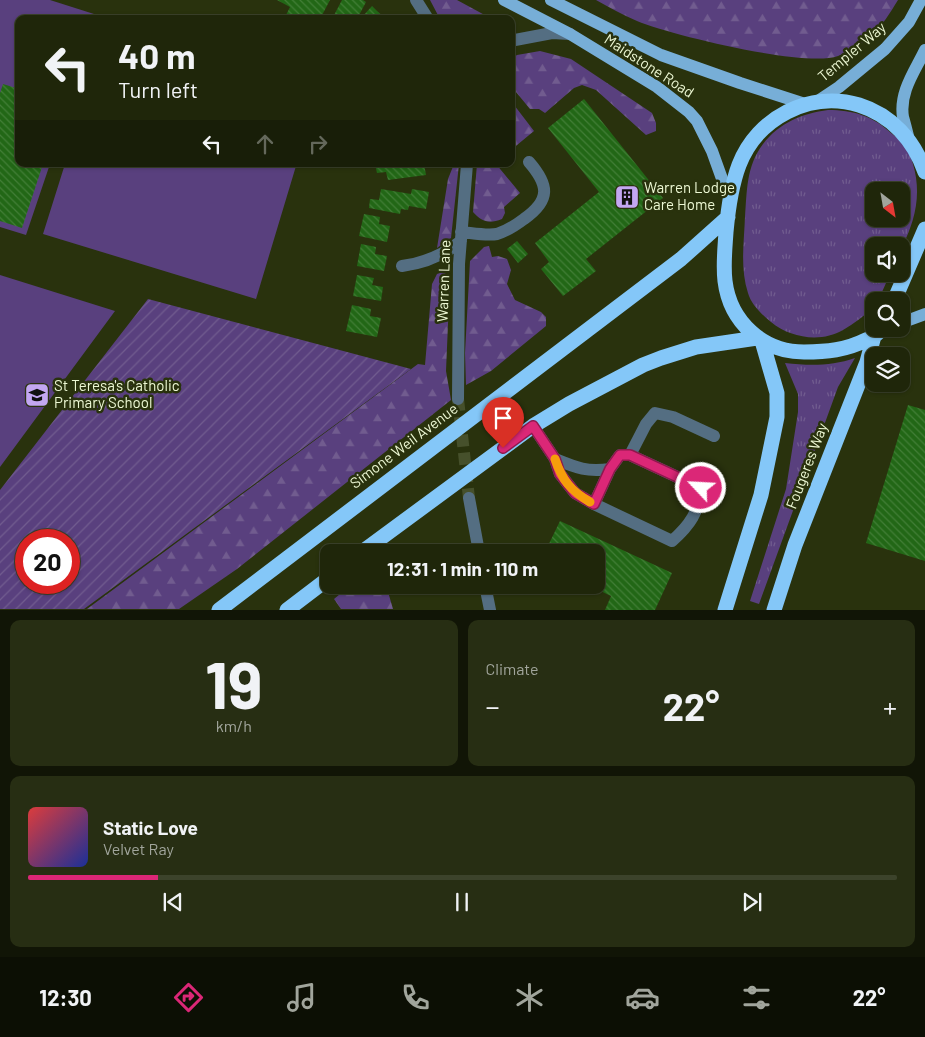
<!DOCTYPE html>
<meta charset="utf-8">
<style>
:root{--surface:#1f260a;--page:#272e13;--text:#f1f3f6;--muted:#a1a59c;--line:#3c432b;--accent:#db2777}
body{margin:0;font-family:Barlow,sans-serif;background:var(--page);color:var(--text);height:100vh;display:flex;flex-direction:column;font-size:19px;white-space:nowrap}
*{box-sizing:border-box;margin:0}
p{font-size:16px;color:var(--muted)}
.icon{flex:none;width:28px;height:28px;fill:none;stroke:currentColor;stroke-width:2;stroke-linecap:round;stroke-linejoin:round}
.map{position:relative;height:610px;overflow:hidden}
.side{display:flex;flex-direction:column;gap:10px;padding:10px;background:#111506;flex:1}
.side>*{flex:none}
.hud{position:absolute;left:15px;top:15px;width:500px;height:152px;border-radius:10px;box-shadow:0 1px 4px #0004,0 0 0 1px var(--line);background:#1f260a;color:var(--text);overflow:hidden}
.needle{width:32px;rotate:149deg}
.controls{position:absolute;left:865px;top:182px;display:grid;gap:10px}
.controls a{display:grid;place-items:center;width:45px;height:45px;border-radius:10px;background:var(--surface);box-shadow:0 1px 4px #0004,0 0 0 1px var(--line);font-size:25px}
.speed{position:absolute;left:15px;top:529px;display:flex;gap:10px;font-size:25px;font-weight:700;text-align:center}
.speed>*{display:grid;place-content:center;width:65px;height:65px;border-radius:50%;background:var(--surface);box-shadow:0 1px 4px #0004,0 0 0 1px var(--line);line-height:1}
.speed .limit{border:8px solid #d22;background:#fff;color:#111}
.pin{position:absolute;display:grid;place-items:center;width:42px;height:42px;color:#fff;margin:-51px -21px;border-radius:50% 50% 50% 0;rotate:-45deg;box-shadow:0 0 5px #0007}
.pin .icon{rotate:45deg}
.me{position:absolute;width:55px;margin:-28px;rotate:295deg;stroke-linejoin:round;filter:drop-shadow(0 0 4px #0008)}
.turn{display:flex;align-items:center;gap:18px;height:105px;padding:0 20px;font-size:22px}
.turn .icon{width:65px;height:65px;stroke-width:2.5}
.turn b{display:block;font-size:35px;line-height:42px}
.lanes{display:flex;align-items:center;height:48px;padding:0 20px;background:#0003;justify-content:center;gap:25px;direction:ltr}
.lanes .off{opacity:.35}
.big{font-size:38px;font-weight:700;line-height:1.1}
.side .card{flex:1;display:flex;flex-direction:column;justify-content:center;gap:8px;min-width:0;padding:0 18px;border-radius:10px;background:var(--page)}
.side .dial{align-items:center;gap:0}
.dial b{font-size:65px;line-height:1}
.song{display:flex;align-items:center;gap:15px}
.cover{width:60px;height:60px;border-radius:8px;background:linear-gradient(135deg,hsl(0 70% 55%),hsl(230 70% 35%))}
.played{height:5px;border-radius:2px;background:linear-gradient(90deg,var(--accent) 15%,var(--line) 15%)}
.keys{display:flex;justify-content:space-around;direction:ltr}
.heat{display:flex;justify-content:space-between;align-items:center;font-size:28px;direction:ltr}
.side .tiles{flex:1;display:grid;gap:10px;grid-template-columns:1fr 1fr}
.card:last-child{grid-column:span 2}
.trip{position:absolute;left:320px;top:544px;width:285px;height:50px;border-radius:10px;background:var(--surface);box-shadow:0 1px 4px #0004,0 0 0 1px var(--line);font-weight:700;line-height:50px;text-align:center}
.menu{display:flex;height:80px;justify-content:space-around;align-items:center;background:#0c0f04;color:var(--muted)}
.menu .icon{width:35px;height:35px}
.menu .on{color:var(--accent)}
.menu b{font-size:22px;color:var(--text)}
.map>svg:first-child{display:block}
</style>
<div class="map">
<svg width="925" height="610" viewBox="0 0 925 610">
<defs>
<pattern id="grass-tufts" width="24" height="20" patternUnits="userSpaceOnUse" patternTransform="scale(1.25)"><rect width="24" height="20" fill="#59407e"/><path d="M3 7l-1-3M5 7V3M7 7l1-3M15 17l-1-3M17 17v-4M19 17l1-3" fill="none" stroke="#715c8f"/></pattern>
<pattern id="forest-firs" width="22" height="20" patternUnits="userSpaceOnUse" patternTransform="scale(1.25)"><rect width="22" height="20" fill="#59407e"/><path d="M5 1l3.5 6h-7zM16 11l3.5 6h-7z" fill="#715c8f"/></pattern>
<pattern id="garden-furrows" width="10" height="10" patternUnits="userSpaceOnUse" patternTransform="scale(1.25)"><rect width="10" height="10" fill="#59407e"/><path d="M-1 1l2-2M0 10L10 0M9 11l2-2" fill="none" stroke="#715c8f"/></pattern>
<pattern id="building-back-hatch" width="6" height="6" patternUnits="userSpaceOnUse" patternTransform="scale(1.25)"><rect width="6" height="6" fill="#226716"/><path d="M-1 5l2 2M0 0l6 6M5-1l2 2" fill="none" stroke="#427e37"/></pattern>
</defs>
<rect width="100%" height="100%" fill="#29320d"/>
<!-- grass -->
<path fill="url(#grass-tufts)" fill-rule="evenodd" d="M828,110C853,110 873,116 891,133C896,137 902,141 906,146C909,151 911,158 913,164C922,195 915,221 901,249V246H874V274H890L878,301H874V308C864,315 854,324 843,330C821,343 790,338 771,322C762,315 751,304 748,293C740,268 744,243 745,217C747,192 746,166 763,144C779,123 803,113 828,110ZM874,191H901V219H874Z
M855,358L838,387L759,604L750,601L786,489L798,412V394L785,363C810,366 832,366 855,358Z"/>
<!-- forest -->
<path fill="url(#forest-firs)" d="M430,0H457L492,19H440Z
M596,0H898C881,28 869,44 838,56C805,68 671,35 637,21C623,15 609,7 596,0Z
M540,51L571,59L652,113L656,123V131L646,135L596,90L582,85L574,88L545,113L539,109H530L511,86V59L517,55Z
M511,101L534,131L511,150Z
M454,164H459L451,238L437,248L448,179Z
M477,164H496L520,193L504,207L505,213L502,219C489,224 482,222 473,212Z
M489,246L492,257L498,256L507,259L511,270L507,284L515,300L541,312L546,317V326L491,371L466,385L465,353L470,261L484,247Z
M443,272L450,277L446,371L451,400L237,569L179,609H87L418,364L425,365L432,284L437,274Z
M351,585H386L393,609H341L334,599Z"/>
<!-- park -->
<path fill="#59407e" d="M0,0H50L94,14L93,19H19V164H50L26,235L0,227Z
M65,164H290L296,166L256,299L43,234Z
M0,275L115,311L0,467Z"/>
<!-- garden -->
<path fill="url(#garden-furrows)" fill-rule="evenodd" d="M148,299L411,369L84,609H0V490ZM26,540H69V582H26Z"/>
<!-- building -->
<path fill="url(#building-back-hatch)" d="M277,0H330L320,19H289L285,17L290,7Z
M342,0H363L366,2L357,19H332Z
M372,6L377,11L386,19H366L363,16Z
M3,84L19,89V164H43L22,228L0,221V93Z
M584,99L663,198L586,259L596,271L563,296L541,269L549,262L535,243L599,192L548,128Z
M375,164H424L426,175L388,180L386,172L377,173Z
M381,189L411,194L412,189L429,192L426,209L409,206L408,210L401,209L400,214L369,208L370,199L379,200Z
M364,214L380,217L379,224L390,226L387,242L359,236Z
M517,241L528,254L518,263L507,249Z
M361,244L376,247L375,254L387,256L384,271L357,266Z
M357,275L374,278L372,285L383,287L381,301L353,296Z
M352,305L371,309L370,316L381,318L377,337L346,331Z
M908,405L925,410V561L866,543Z
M560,521L672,573L655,610H605L611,596L588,585H596V552H545Z"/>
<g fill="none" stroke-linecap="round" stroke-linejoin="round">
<!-- minor-tunnel -->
<path stroke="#46502b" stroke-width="12" stroke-dasharray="12 6" stroke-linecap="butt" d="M458,399L469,498"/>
<!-- minor -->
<path stroke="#546e82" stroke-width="12" d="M416,0L428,19
M511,42L515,40L552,33L570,34
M461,232C472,233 487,236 497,234C507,231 516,225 524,219C551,200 549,185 529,162
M402,266C425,263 444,255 461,241
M458,399L459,264L467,164
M533,426L555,459L560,474L575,493L594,504L672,541C690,525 699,512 701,488L630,455H620L610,469L594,504
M630,455L646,424L655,413L673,417L714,436
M555,459C577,468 586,472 610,469
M469,498L479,552
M485,585L490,610"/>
<!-- major -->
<path stroke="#77aed7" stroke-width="12" d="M504,0L570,34L657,87L689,112L697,121L712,151L730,201
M551,0L661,55L740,83L805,104
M818,101L839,87L885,49L909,22L921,0
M909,140C907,132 905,124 903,117C899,92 915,71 925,50
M901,323L925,314"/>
<!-- highway -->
<path stroke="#84c7f8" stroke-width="15" d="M894,301L925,229
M881,329C878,335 872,337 866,340C846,350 827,352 804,352C763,352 730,322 725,281C723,265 725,248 726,232C728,210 731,186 739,165C757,118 810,90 859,105C891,115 914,140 925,172
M362,552L533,426L569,404L643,365L661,358L696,347L757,338
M219,610L681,259L728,217
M287,610L329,578
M725,610L761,495L777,417V393L762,341
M774,610L795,545L867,362L874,336"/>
</g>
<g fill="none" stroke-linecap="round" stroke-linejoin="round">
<defs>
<path id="route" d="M503,448L533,426L555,459L560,474L575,493L594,504L610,469L620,455H630L701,488"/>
</defs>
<!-- route casing -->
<use href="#route" stroke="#8e194d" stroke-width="12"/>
<!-- route -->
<use href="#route" stroke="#db2777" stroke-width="9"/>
<!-- slow -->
<path stroke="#f59e0b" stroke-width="9" d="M555,459C562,480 571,491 590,502"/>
</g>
<!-- icons -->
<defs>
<symbol id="building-square" viewBox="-11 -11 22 22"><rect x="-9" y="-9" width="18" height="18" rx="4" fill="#c3a7f2" stroke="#29320d"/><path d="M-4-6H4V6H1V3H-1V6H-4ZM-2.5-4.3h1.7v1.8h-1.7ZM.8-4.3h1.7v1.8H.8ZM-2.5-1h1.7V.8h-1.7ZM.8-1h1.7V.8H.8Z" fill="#111"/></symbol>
<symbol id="school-square" viewBox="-11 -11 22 22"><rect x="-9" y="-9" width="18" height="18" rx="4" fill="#c3a7f2" stroke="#29320d"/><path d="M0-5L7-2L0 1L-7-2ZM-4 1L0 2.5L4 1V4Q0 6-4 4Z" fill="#111"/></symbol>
</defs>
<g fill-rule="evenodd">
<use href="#building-square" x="613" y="183" width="28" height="28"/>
<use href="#school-square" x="23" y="381" width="28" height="28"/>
</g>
<g text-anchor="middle" stroke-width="5" stroke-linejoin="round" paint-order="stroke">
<!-- street labels -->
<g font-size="15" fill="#edf8d4" stroke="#29320d">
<text transform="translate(852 52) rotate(-40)" y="5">Templer Way</text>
<text transform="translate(649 66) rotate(33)" y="5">Maidstone Road</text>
<text transform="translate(444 281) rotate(-88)" y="5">Warren Lane</text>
<text transform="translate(404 446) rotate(-37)" y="5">Simone Weil Avenue</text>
<text transform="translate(807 466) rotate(-69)" y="5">Fougeres Way</text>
</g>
<!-- poi labels -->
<g font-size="15" fill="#edf8d4" stroke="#29320d" text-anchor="start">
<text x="644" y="193">Warren Lodge<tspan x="644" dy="17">Care Home</tspan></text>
<text x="54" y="391">St Teresa's Catholic<tspan x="54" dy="17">Primary School</tspan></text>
</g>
</g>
</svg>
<div class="controls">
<a><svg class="needle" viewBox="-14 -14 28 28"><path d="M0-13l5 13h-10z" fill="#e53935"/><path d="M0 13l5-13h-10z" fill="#a1a59c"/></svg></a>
<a><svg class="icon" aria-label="sound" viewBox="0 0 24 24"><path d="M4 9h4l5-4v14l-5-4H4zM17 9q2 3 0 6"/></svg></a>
<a><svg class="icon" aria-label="search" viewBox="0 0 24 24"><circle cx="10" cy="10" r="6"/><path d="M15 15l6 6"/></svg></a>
<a><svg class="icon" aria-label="layers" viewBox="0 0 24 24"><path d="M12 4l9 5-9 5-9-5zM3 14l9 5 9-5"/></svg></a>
</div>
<div class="speed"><div class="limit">20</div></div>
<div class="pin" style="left:503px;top:448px;background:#d93025"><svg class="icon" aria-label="arrive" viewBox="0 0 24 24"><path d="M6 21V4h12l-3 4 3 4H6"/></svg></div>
<svg class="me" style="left:701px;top:488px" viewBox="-20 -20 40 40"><circle r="17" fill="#db2777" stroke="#fff" stroke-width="3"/><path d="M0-11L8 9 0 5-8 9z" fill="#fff"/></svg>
<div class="trip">12:31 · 1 min · 110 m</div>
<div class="hud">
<div class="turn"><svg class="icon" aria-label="left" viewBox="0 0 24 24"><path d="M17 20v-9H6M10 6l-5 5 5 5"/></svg><div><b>40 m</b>Turn left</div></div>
<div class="lanes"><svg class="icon" aria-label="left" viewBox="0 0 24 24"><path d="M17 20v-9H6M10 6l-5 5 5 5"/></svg><svg class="icon off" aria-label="ahead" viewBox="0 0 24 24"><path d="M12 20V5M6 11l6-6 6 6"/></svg><svg class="icon off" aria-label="right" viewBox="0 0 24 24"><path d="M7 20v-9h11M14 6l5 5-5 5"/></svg></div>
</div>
</div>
<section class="side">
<div class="tiles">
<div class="card dial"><b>19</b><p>km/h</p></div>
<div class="card"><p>Climate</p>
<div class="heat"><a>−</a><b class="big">22°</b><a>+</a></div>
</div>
<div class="card">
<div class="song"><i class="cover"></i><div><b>Static Love</b><p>Velvet Ray</p></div></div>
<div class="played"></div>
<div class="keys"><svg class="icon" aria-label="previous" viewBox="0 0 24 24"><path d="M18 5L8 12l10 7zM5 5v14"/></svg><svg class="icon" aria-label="pause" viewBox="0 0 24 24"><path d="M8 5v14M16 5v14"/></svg><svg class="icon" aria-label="next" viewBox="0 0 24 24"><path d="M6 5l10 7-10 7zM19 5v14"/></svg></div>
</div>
</div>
</section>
<nav class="menu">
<b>12:30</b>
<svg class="icon on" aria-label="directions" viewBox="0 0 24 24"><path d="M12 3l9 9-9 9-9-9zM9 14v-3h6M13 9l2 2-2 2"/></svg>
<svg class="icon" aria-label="music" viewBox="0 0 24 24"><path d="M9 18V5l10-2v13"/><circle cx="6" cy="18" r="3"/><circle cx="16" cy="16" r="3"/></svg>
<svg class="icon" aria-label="phone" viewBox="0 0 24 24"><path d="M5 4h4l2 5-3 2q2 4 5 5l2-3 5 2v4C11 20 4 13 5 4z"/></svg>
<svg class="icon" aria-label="climate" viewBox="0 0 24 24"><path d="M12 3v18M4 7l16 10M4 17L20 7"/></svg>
<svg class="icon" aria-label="car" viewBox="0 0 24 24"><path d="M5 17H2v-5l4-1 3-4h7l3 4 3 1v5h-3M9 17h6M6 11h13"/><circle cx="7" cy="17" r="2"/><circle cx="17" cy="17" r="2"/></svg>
<svg class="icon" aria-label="filters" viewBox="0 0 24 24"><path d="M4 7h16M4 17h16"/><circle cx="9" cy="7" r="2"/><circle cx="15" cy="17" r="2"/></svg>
<b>22°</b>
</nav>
